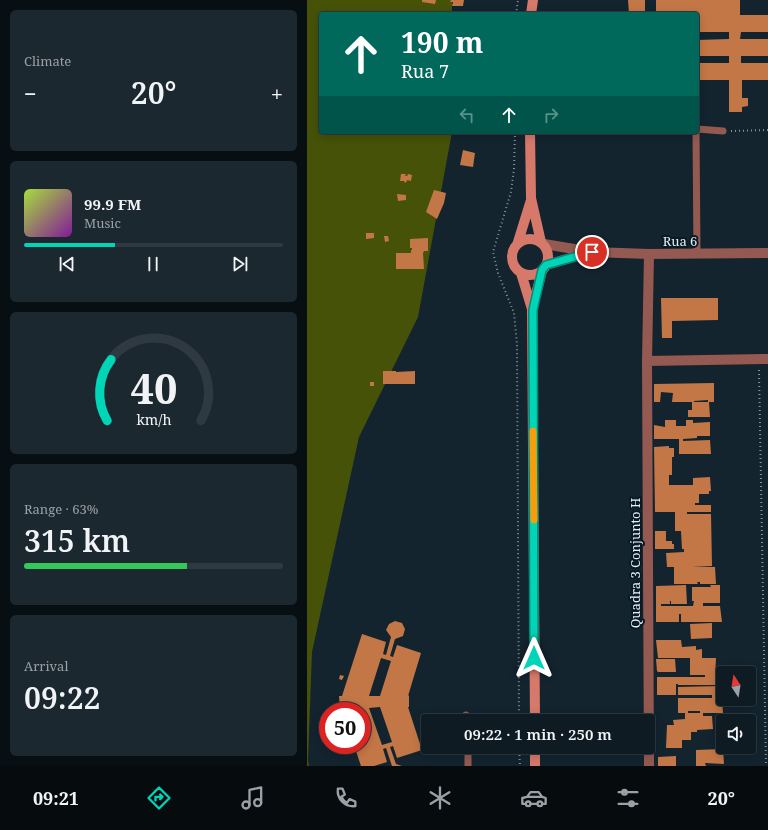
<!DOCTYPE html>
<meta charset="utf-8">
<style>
:root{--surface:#0e1b23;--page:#1c2830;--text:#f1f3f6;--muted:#9ba1a6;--line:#2e3941;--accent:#00d5b7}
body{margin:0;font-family:"Noto Serif",serif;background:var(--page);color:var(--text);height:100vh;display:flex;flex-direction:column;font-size:15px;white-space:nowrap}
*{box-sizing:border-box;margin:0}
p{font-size:13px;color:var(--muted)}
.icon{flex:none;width:22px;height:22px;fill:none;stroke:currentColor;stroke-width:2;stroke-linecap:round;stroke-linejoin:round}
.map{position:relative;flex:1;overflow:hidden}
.details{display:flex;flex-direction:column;gap:10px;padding:10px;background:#080f13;width:307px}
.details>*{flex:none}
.guide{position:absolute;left:12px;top:12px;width:380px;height:122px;border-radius:4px;box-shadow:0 2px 10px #0003,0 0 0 1px var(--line);background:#00695c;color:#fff;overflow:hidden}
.needle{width:26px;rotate:348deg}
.tools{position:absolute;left:409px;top:666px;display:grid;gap:8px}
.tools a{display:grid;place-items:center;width:40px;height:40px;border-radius:4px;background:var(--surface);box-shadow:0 2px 10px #0003,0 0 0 1px var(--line);font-size:20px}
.speed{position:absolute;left:12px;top:702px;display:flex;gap:8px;font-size:20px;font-weight:700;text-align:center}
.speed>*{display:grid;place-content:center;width:52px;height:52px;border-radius:50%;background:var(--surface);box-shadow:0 2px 10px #0003,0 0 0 1px var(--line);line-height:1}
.speed .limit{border:6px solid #d22;background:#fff;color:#111}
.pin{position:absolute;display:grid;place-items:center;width:34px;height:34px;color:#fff;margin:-17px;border:2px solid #fff;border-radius:50%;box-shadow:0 1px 4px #0007}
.me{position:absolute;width:44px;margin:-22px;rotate:0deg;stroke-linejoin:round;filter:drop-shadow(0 0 3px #0008)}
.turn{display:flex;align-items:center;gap:14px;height:84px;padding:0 16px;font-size:18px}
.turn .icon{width:52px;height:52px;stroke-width:2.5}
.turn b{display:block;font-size:28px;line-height:34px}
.lanes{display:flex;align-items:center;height:38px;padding:0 16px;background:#0003;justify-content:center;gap:20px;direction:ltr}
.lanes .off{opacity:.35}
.big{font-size:30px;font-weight:600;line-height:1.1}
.details .tile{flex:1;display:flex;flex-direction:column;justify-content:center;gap:6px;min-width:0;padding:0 14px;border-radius:6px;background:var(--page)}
.details .dial{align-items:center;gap:0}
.dial svg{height:104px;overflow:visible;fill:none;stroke:var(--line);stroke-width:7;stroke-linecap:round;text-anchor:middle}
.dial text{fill:var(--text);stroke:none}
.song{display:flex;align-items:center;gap:12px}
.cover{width:48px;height:48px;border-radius:6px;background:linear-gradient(135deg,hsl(80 70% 55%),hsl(290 70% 35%))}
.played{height:4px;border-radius:2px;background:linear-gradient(90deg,var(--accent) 35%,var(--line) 35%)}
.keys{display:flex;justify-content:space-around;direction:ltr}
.heat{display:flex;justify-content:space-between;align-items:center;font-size:22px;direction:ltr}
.charge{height:6px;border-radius:3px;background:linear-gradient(90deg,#34c759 63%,var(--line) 0)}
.trip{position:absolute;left:114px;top:714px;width:234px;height:40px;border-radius:4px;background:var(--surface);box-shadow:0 2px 10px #0003,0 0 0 1px var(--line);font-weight:600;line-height:40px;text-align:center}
.menu{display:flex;height:64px;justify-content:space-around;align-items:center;background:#060b0e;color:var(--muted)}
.menu .icon{width:28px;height:28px}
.menu .current{color:var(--accent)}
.menu b{font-size:18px;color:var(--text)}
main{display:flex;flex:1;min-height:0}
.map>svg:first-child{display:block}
</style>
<main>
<section class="details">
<div class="tile"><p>Climate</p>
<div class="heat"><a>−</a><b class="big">20°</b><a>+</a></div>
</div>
<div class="tile">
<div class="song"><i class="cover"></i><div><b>99.9 FM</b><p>Music</p></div></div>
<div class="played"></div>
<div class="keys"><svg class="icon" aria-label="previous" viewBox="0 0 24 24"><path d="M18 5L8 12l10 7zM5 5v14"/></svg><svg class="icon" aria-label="pause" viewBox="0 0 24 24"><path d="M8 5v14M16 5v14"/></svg><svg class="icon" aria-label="next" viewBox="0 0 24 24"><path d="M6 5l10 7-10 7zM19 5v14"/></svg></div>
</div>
<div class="tile dial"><svg viewBox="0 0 100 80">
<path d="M14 69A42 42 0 1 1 86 69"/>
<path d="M14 69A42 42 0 0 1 17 22" stroke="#00d5b7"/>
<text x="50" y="56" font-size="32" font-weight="700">40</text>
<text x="50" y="72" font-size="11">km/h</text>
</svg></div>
<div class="tile"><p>Range · 63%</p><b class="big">315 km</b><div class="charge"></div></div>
<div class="tile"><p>Arrival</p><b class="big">09:22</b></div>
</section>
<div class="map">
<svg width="461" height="766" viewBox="0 0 461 766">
<rect width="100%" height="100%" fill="#13242f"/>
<!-- forest -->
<path fill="#455208" d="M0,0H145V14H14V132H145L111,317L52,437L5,652L1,760L2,766H0Z"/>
<!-- building -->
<path fill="#c47746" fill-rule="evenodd" d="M115,0H129L128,4L115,2Z
M144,0H157L156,6H145L146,2H143Z
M321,0H338V14H322Z
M349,0H433V15H461V32H434L433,39H461V56H434V63H461V80H435V98H441V106L435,107V112H422V80H390V63H422V56H390V40L422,39V32H390V14H349Z
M156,150L168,153L166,167L153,165Z
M94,174H99L98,176H100L101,174L105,175L104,181L100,180V181L98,183L97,181H93Z
M127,190L139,193L137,203L130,219L119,212Z
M90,194L99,195V200L91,201Z
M59,233H67V238L59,239Z
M77,236H81L82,241L78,242Z
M121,238V251H117L116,253L117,269H89V253H104V250H105V248H103V239Z
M354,298H411V320L365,321V338H355Z
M76,371H89V372L108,371V384H76Z
M63,382H67V386H63Z
M407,383V402H402L403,417H381V410H385V402H365L366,393L354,392L353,402H347V384ZM401,400V402H387V401Z
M358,420H369V426H379V420H386V423L403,422V436H390V438L376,439V441L403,440L404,454H372V439H347V425L358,427Z
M362,446V448H367V457H365V475H362V485H386V478L403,477L404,491H402V494H392V503H388V505H404V512H380V514H404L405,566L385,567H408L409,584H393V582H390L391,584H367V567H360L359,553L377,552V549H375L374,531H368V512H348L347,447Z
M348,531H359V541H365V544H367V549H348Z
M379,585L380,604H364V601H363V604H354V606H386L387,601H385V587H404L403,585H413V603H396V606H413L415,622H374V614H372V622H349V586Z
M88,621L95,623L98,629L96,636L88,639L83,656L86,657L90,645L114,653L101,696L102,695V707H101L115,750L90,758L86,746L83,747L89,764L95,766H85L79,748L76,749L80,762L67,766H54L47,745H55V711H36L35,708H33L32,696H35L55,634L79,642L76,654L79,655L84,637L79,630L82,624ZM74,658L84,661L73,696H62ZM73,707L85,742L75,745L62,708Z
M405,623V638L384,639L383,624Z
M349,640H374L375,647L389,646V650L395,649V658H409L408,677H414V685H371V684H369V695H350V677H398V675H383V658H351Z
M349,659H368L369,672H351L350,671Z
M33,675L37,676L35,680L32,679Z
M414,686L416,713H396V716H405L406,729L390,730V732H384V740H375V748H359L360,725H367L366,720L378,719V713H371V698H405V695H371V687ZM381,711H393V713H381Z
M416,749L417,764L398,763L399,766H389V750Z
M369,756V766H351V757Z"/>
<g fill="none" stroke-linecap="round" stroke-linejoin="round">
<!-- path -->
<path stroke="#86949d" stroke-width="2" stroke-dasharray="1 3" stroke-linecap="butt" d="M209,14L211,0
M424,131L461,130
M208,132L207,169L204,192L186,252L191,273L207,313L210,344L212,721
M452,370L459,766
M212,747L213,766"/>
<!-- service -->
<path stroke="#945a51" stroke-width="7" d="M390,129L416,131
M389,132L390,254
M159,715L160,721
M161,747V766"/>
<!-- minor -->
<path stroke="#945a51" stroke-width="10" d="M342,254L340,361L342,766
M340,361L461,359"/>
<!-- tertiary -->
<path stroke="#945a51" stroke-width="10" d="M237,244L285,252L342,254L461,253
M239,265L281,253"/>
<!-- secondary -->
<path stroke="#d6786a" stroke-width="10" d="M224,14L226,0
M223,132L224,198L234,242
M205 257a18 18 0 1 1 36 0a18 18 0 1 1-36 0Z
M211,242L224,200
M214,273L225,309
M228,721L225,310L235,271
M228,747V766"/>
</g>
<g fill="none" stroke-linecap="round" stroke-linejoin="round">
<defs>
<path id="route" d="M227,658L226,310L235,270L239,265L285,252"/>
</defs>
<!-- route casing -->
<use href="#route" stroke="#008a77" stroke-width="10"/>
<!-- route -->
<use href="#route" stroke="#00d5b7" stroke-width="7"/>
<!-- slow -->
<path stroke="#f59e0b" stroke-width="7" d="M226,431L227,520"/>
</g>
<g text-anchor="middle" stroke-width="4" stroke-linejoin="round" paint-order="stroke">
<!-- street labels -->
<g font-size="13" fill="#e5eff7" stroke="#0a1a25">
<text x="373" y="246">Rua 6</text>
<text transform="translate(328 563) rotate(-90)" y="5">Quadra 3 Conjunto H</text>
</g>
</g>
</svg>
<div class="tools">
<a><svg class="needle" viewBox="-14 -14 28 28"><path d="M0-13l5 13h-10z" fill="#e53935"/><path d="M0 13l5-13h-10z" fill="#9ba1a6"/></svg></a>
<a><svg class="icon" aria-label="sound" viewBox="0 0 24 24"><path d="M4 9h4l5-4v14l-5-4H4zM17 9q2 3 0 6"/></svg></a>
</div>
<div class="speed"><div class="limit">50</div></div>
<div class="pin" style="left:285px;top:252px;background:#d93025"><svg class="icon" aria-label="arrive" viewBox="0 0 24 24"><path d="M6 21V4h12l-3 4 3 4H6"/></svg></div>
<svg class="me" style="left:227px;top:658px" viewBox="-20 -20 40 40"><path d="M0-17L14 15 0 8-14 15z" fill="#00d5b7" stroke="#fff" stroke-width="4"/></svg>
<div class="trip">09:22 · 1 min · 250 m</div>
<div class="guide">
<div class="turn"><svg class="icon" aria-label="ahead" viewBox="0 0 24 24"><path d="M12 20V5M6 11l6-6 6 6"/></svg><div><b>190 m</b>Rua 7</div></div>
<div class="lanes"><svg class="icon off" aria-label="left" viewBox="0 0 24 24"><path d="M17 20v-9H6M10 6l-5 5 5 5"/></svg><svg class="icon" aria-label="ahead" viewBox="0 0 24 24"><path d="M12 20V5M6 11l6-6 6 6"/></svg><svg class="icon off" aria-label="right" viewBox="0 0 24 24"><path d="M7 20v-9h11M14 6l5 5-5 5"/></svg></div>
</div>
</div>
</main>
<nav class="menu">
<b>09:21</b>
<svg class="icon current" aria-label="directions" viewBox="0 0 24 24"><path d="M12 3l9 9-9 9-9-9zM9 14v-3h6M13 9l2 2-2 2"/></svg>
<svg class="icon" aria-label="music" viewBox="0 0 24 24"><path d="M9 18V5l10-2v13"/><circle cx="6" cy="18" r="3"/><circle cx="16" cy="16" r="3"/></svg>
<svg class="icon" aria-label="phone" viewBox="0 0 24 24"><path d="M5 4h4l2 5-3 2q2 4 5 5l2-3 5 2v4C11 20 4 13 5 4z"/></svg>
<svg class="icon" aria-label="climate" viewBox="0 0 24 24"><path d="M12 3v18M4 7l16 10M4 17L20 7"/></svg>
<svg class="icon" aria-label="car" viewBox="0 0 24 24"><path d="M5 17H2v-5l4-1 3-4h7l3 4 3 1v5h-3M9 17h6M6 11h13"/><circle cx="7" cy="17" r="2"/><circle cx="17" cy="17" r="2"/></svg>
<svg class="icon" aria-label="filters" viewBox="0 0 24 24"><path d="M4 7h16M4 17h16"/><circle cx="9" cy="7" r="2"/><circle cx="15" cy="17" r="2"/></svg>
<b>20°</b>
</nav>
